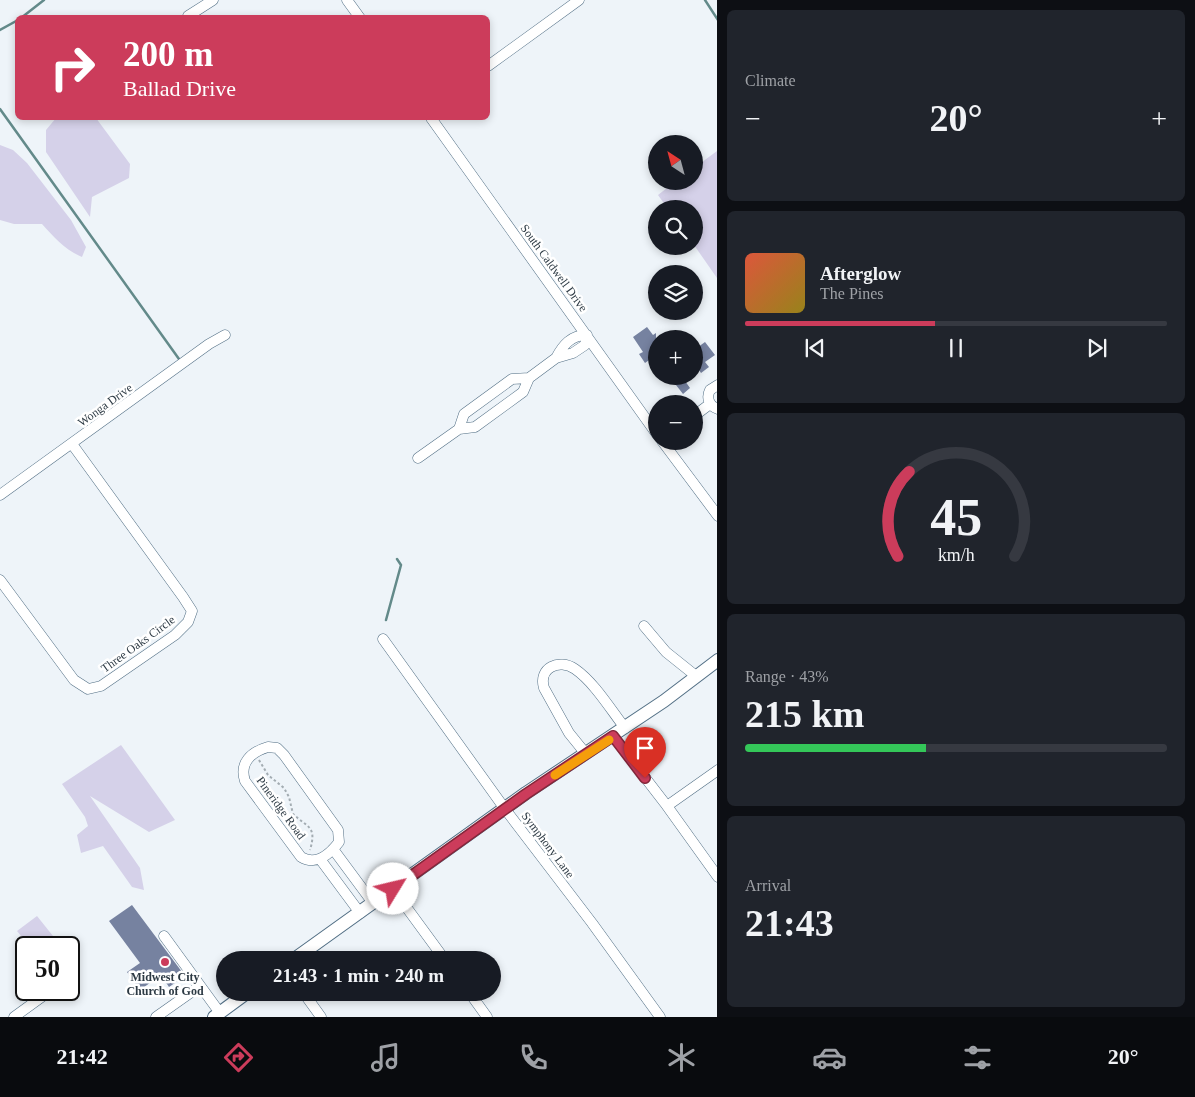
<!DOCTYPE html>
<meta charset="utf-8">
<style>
:root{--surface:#171b24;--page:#20242c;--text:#f1f3f6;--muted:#9ea1a6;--line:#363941;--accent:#cc3c5b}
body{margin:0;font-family:Georgia,serif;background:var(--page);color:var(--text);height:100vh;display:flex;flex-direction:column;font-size:19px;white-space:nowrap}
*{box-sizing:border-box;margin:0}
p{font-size:16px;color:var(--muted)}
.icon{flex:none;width:28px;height:28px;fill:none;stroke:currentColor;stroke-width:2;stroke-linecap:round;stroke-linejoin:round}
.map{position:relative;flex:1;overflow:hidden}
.panel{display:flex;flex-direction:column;gap:10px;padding:10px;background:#0d0f14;width:478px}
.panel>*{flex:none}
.guide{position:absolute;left:15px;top:15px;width:475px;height:105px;border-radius:8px;box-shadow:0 2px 8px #0003;background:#cc3c5b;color:#fff;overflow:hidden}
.needle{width:32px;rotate:324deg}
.controls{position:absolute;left:648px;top:135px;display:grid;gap:10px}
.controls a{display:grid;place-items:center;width:55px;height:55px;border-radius:50%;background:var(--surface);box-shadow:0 2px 8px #0003;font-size:25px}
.speed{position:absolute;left:15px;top:936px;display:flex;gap:10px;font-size:25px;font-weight:700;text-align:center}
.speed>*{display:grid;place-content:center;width:65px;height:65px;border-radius:50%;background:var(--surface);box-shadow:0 2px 8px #0003;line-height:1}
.speed .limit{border:2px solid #111;border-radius:8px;background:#fff;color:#111}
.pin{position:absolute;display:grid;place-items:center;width:42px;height:42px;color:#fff;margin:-51px -21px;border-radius:50% 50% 50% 0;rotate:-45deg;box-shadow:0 0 5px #0007}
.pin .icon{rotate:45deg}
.me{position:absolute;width:55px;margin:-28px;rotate:54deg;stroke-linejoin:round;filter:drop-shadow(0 0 4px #0008)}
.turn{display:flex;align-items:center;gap:18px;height:105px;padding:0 25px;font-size:22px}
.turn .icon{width:65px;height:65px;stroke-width:2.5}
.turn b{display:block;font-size:35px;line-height:42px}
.big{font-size:38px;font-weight:700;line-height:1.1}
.panel .card{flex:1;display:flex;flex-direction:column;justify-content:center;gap:8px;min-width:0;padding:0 18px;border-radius:8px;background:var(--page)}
.panel .dial{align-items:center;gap:0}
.dial svg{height:130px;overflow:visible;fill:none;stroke:var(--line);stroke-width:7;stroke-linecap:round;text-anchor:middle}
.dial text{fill:var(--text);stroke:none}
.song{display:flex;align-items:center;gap:15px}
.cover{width:60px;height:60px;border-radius:8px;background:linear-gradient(135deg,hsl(10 70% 55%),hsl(50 70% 35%))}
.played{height:5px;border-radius:2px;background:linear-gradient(90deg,var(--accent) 45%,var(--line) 45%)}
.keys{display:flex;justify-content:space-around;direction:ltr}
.heat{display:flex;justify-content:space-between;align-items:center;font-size:28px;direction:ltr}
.charge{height:8px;border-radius:4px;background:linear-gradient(90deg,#34c759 43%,var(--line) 0)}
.trip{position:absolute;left:216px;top:951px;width:285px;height:50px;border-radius:25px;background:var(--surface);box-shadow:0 2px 8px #0003;font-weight:700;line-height:50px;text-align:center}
.tab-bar{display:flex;height:80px;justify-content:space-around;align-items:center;background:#090b0e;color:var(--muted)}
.tab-bar .icon{width:35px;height:35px}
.tab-bar .on{color:var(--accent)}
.tab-bar b{font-size:22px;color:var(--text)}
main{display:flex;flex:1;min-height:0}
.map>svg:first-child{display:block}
</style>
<main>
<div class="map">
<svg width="718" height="1017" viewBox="0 0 718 1017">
<rect width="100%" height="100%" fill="#eef4f9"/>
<!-- green -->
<path fill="#d5d1e9" d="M56,118H96L130,164L129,178L92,197L90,217L46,152V130Z
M0,145L13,150L27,163L71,220L86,247L82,257C65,250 54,237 42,224H14L0,220Z
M717,151V278L694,245V209H668L658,195L676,181H694V168Z
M121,745L175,820L149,832L90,796L140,868L144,890L132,887L103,846L81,853L77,835L88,826L85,817L62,784Z
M37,916L53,936L38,947H30L17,931Z"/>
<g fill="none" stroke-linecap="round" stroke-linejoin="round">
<!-- stream -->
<path stroke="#638a8a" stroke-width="2.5" d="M705,0L718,20
M21,18L44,0
M0,30L18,20
M0,109L179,359
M386,620L401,565L397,559"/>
</g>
<!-- building -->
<path fill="#7682a0" d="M647,327L653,335L656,333V355L645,363L639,354L643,352L633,337Z
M705,342L715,355L705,362L709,367L701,373L694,362V350Z
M669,376H691L685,381L690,388L683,394Z
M132,905L185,976L169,987L161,975L140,990L127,972L140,963L109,921Z"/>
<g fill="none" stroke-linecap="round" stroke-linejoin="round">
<defs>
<path id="minor" d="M347,0L360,18
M188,16L213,0
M488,66L579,0
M431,118L656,433
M718,385L710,390C706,398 709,406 718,409
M694,416L710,404
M459,429L464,414L512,379L529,378
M662,441L718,516
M418,458L459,429L475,427L523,392L529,378L556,358L573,353L585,345L587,335C571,335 563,345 556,358
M0,495L209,344L225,335
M0,580L74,680L88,689L101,686L175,635L188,622L192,611L183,597L72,444
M644,626L666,652L696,676
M383,639L505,809L592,923L660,1017
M613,736L667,806L718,877
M268,747L277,748L284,755L338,830L339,842C330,854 316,866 301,857L245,781C239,763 251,752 268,747Z
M586,754L569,733L544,688C538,668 559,658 575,669C594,682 611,710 625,728
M667,806L718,770
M333,849L373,903
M320,859L360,913
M393,889L445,960
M164,936L220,1013
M303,992L321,1017
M469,992L487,1017
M14,1017L43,996
M156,1017L200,986"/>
<path id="major" d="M293,960L526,793L664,701L718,660
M214,1017L248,992"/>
</defs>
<!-- minor casing -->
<use href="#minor" stroke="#526f85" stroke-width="11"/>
<!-- major casing -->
<use href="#major" stroke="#526f85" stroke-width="14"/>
<!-- path -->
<path stroke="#a3acb2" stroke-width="2" stroke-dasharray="2.5 2.5" stroke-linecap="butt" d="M259,760L268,775L284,788L289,797L293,814C308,828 317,826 310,850"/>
<!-- minor -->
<use href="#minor" stroke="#fff" stroke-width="10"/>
<!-- major -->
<use href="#major" stroke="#fff" stroke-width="12"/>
</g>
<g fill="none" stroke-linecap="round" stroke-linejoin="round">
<defs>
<path id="route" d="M393,889L526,794L613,736L645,778"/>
</defs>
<!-- route casing -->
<use href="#route" stroke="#85273b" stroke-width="12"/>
<!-- route -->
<use href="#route" stroke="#cc3c5b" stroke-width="9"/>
<!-- slow -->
<path stroke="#f59e0b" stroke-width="9" d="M555,775L609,740"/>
</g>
<!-- markers -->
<circle fill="#cc3c5b" stroke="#fff" stroke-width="2" cx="165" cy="962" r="5"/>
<g text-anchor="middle" stroke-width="5" stroke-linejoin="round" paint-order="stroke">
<!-- street labels -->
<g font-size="12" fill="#2d3a44" stroke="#fff">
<text transform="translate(554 268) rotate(54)" y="4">South Caldwell Drive</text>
<text transform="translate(105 405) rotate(-36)" y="4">Wonga Drive</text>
<text transform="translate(138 644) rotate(-36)" y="4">Three Oaks Circle</text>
<text transform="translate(281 808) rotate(54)" y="4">Pineridge Road</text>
<text transform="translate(548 845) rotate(53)" y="4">Symphony Lane</text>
</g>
<!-- poi labels -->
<g font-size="12" font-weight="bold" fill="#2d3a44" stroke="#fff">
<text x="165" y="981">Midwest City<tspan x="165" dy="14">Church of God</tspan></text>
</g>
</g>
</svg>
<div class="controls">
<a><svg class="needle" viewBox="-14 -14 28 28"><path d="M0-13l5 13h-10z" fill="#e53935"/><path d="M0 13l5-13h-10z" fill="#9ea1a6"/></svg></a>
<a><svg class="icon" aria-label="search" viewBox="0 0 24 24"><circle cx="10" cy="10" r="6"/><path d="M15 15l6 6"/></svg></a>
<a><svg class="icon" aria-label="layers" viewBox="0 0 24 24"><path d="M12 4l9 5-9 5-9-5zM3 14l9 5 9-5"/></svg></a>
<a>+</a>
<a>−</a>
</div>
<div class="speed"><div class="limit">50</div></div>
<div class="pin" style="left:645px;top:778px;background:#d93025"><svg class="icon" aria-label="arrive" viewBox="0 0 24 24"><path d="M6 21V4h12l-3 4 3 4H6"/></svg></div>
<svg class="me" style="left:393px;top:889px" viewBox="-20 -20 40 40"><circle r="19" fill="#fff"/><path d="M0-13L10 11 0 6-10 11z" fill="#cc3c5b"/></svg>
<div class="trip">21:43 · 1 min · 240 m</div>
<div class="guide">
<div class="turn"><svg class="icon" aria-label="right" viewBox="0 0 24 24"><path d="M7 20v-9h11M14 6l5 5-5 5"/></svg><div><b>200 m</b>Ballad Drive</div></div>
</div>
</div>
<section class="panel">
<div class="card"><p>Climate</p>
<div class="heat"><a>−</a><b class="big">20°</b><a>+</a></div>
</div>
<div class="card">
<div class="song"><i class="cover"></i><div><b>Afterglow</b><p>The Pines</p></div></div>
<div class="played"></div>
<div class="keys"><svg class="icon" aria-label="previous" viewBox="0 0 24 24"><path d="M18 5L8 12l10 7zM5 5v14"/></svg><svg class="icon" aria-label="pause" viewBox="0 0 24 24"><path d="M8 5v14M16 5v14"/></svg><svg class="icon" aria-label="next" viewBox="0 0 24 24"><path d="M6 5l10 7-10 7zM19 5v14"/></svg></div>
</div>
<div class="card dial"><svg viewBox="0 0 100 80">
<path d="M14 69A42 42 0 1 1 86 69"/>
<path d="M14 69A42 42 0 0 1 21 17" stroke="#cc3c5b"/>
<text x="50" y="56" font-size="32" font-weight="700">45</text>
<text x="50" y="72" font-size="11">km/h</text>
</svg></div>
<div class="card"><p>Range · 43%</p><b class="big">215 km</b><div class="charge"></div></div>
<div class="card"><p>Arrival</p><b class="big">21:43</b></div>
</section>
</main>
<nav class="tab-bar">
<b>21:42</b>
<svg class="icon on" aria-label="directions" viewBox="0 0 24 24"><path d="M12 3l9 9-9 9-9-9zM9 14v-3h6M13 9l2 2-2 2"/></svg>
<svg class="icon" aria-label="music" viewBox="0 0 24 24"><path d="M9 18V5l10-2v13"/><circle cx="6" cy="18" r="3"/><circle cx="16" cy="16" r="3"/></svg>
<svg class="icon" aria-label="phone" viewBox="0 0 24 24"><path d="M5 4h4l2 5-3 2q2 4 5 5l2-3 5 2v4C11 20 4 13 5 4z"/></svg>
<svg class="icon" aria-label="climate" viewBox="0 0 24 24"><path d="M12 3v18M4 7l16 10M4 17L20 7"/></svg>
<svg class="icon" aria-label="car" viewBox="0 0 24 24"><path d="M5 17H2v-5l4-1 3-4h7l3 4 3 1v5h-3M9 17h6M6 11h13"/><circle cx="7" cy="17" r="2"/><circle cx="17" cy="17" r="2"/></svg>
<svg class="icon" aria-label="filters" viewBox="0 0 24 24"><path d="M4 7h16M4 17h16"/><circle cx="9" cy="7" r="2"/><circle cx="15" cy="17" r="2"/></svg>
<b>20°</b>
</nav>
